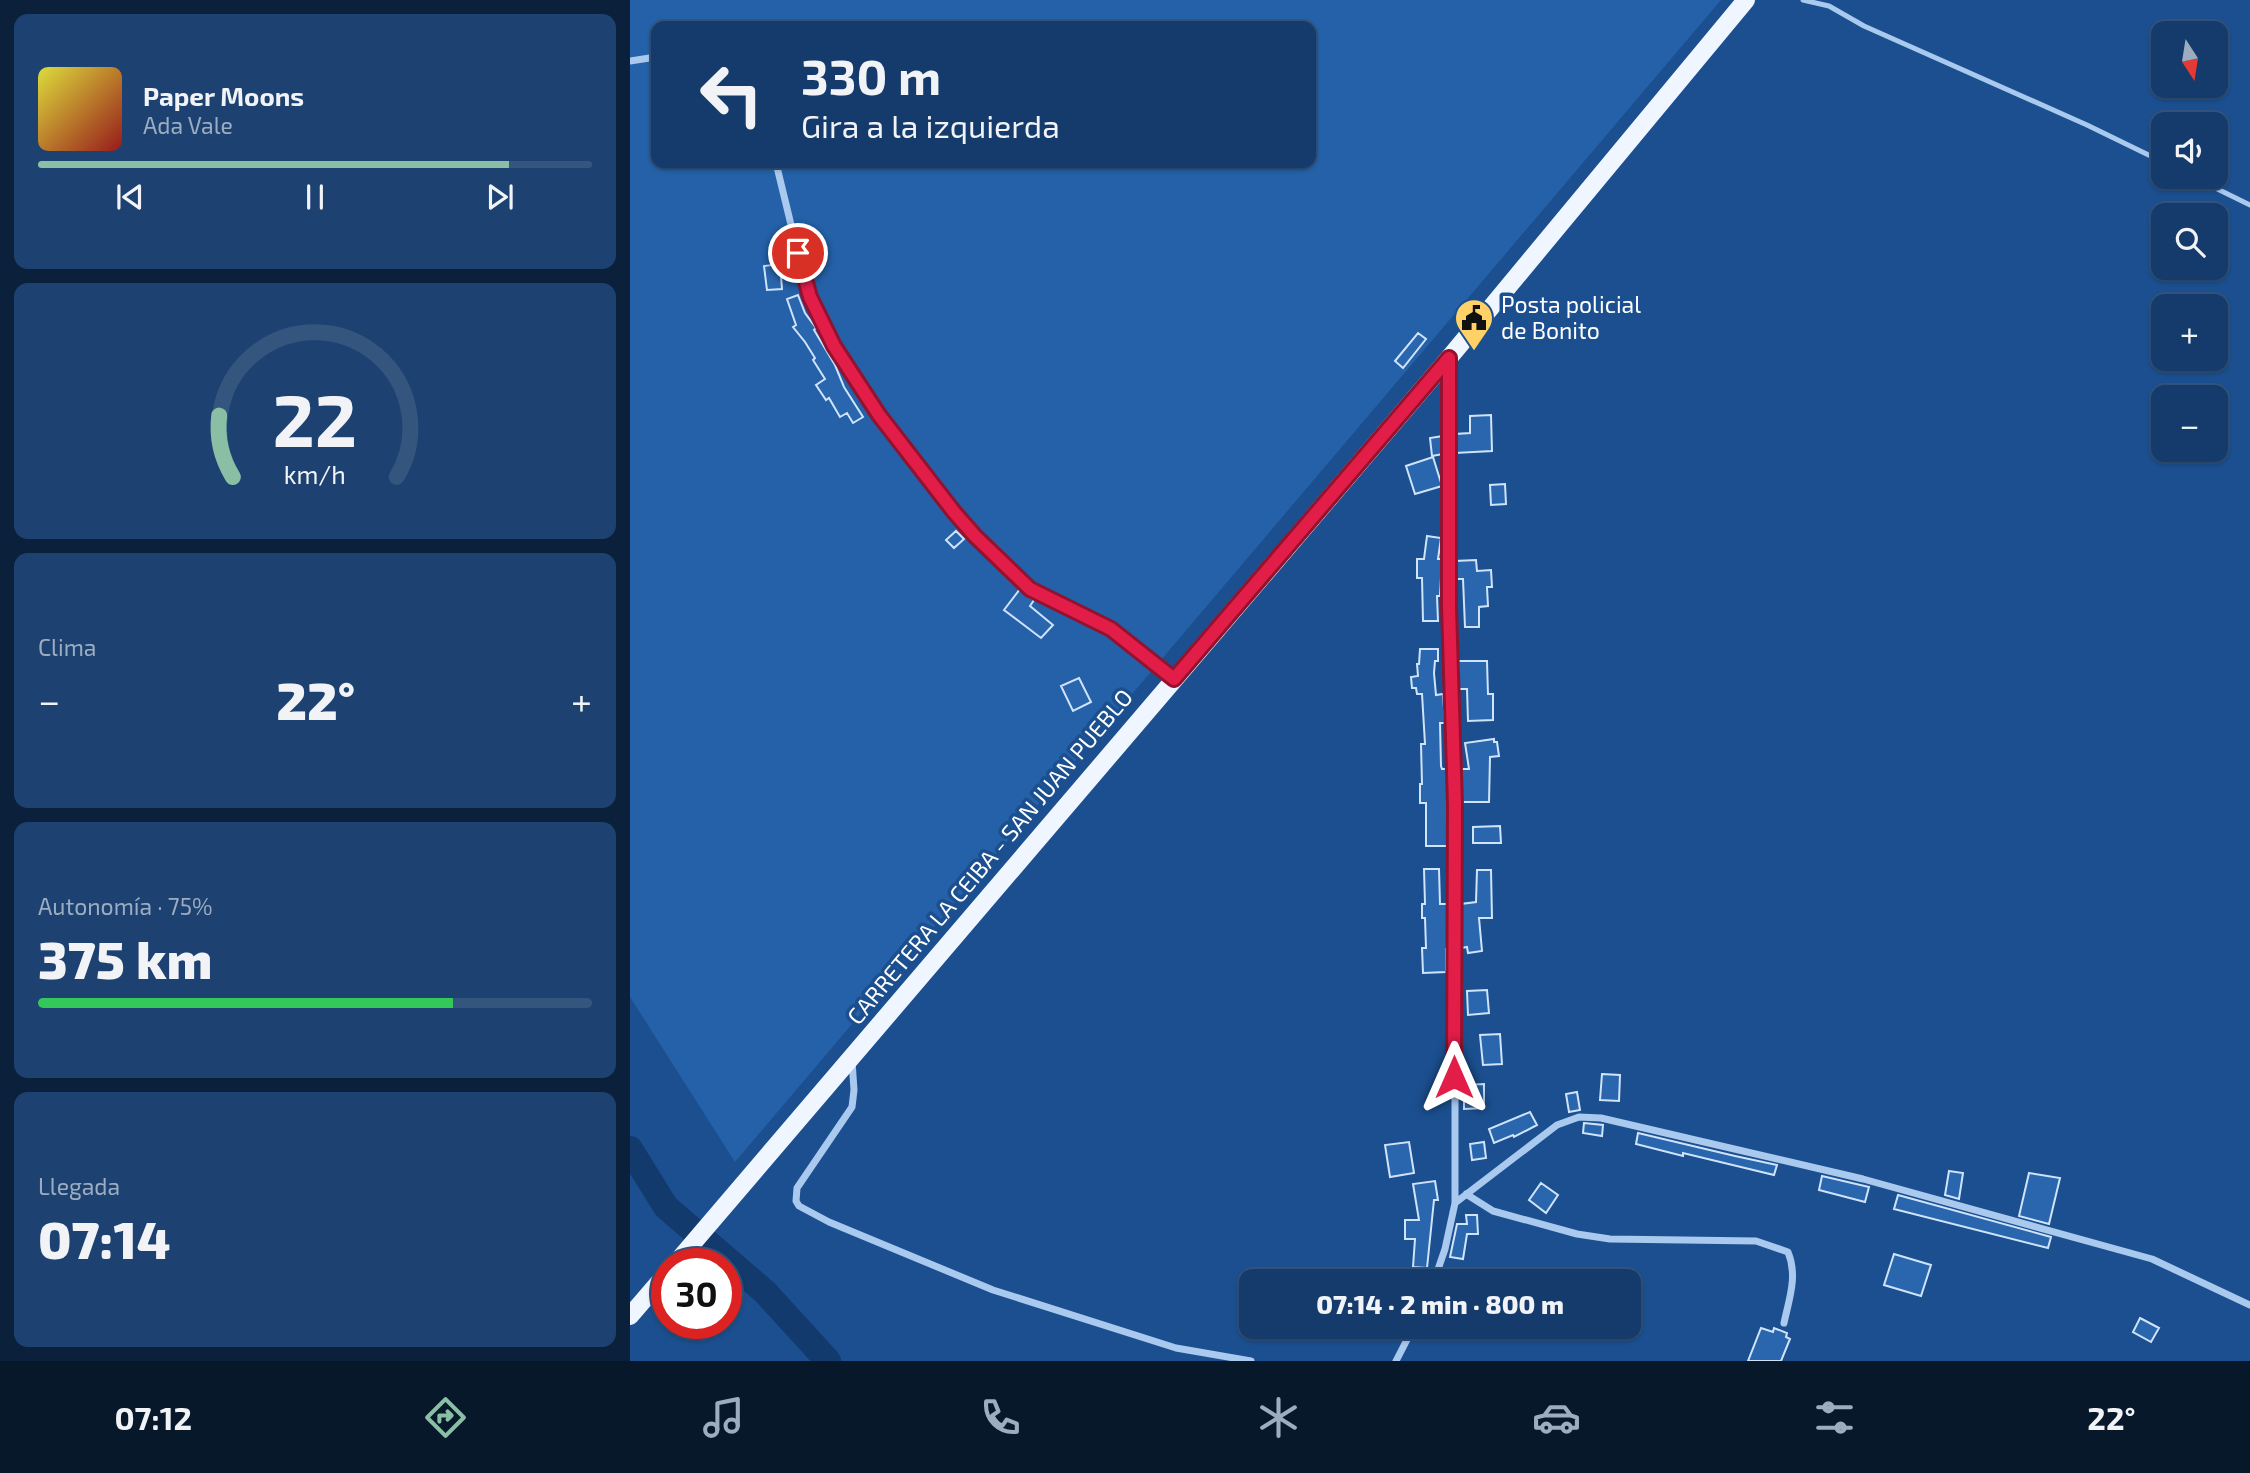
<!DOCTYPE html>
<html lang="es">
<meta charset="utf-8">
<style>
:root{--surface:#143b6b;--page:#1d4271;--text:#f1f3f6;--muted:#9dadc1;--line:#33557e;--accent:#8abfa5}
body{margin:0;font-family:"Exo 2",sans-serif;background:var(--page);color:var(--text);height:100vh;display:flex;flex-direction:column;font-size:26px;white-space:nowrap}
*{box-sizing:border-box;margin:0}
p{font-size:23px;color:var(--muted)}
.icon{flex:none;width:38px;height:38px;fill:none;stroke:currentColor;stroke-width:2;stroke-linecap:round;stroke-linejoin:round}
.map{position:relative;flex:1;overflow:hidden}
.drawer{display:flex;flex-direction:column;gap:14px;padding:14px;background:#0b203b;width:630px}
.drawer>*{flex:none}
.banner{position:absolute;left:21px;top:21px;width:665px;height:147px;border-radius:14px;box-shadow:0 2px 5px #0004,0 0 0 2px var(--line);background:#143b6b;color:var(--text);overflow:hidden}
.needle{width:46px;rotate:168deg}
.tools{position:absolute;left:1521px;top:21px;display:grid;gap:14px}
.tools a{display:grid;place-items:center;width:77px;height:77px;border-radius:14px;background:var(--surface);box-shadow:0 2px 5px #0004,0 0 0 2px var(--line);font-size:35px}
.speed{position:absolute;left:21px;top:1248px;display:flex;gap:14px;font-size:35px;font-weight:700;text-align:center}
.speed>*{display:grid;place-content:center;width:91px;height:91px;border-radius:50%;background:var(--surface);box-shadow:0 2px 5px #0004,0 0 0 2px var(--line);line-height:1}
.speed .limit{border:10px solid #d22;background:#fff;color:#111}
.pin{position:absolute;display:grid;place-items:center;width:60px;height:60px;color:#fff;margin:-30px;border:4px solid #fff;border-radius:50%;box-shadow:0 2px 7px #0007}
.me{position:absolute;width:77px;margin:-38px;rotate:0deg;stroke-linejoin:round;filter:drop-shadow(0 0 5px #0008)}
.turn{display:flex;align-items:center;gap:24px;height:147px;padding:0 35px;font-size:32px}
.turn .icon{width:91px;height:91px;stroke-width:2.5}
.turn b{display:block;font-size:49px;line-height:60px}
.big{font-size:52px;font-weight:800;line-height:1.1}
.drawer .widget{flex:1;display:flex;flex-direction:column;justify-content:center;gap:10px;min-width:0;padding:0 24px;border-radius:14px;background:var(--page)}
.drawer .dial{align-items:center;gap:0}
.dial svg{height:182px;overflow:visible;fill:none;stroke:var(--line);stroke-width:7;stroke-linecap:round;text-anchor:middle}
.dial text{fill:var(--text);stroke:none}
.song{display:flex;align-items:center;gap:21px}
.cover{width:84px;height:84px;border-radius:10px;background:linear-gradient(135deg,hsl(60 70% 55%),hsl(0 70% 35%))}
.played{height:7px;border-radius:4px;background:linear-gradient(90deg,var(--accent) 85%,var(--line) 85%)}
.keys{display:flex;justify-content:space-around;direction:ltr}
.heat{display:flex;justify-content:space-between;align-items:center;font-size:38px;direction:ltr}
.charge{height:10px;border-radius:5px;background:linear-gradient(90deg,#34c759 75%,var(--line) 0)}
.trip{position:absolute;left:609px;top:1269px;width:402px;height:70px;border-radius:14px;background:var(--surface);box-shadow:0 2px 5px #0004,0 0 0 2px var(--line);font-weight:800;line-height:70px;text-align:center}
.menu{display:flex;height:112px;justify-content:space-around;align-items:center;background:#08182b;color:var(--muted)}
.menu .icon{width:49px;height:49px}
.menu .current{color:var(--accent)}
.menu b{font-size:32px;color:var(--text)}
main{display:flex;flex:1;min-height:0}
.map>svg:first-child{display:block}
</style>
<main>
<section class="drawer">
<div class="widget">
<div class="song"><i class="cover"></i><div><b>Paper Moons</b><p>Ada Vale</p></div></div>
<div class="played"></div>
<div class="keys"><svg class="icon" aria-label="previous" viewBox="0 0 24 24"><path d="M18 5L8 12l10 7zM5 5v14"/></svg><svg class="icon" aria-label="pause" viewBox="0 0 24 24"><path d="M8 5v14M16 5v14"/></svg><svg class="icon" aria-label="next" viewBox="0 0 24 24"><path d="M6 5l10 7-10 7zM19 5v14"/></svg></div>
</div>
<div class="widget dial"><svg viewBox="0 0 100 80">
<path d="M14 69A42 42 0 1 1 86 69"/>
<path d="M14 69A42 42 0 0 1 8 42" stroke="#8abfa5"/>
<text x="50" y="56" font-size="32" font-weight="700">22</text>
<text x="50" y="72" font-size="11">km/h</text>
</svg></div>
<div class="widget"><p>Clima</p>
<div class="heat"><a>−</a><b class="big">22°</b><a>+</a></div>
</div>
<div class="widget"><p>Autonomía · 75%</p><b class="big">375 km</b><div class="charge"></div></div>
<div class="widget"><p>Llegada</p><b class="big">07:14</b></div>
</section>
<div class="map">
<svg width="1620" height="1361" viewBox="0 0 1620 1361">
<rect width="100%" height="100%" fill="#1b4f8f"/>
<!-- green -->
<path fill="#2461a8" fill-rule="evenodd" d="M0,0H1091L105,1162L0,997ZM26,26H681V163H26Z"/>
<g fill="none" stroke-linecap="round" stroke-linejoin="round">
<!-- river -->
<path stroke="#123a6d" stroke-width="26" d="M0,1149L36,1207L135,1292L198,1361"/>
</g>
<!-- building -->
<path fill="#2a66ad" stroke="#cfe3fa" stroke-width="2" d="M150,264L152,289L137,290L134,266Z
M168,295L175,313L186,328L184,330L205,365L214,387L233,417L223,423L217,413L210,417L199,398L196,400L186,385L195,379L183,360L185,358L175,342L163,327L166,325L157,299Z
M788,333L796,339L773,368L765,361Z
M861,415L862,451L825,453V434L840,433V416Z
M813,436V454L802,456L800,438Z
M803,457L812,486L785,494L776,466Z
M875,484L876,504L861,505L860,485Z
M326,531L334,539L324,548L316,540Z
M797,536L811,538L808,559H813V578H811L810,596H807L808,621H793L792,578H787V559H794Z
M846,560L847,571L861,570L862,587H857L858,606L849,607V627H835L833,579H825V561Z
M390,589L404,600L400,606L423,625L411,638L374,610Z
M790,649H808V661H805L804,673L806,695L813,694L815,723H810L811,766L812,769H818L817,846H796V803H790V784H792L791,744H795L792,694H787L786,688H782L781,677L788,676L787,664H789Z
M828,661H857L858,694H863V720L838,721L837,689H829Z
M449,678L461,702L443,711L431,686Z
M864,739V742H867L869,756L860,757L859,802H831L830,769H839L835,743Z
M870,826L871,843H843V827Z
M794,869H809L810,904H819V949H816V972L793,973L792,948H796L795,918H792V904H795Z
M847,870H861L862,918H849L852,951L838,953L837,947L831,948V904L846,902Z
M857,990L859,1013L838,1015L837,991Z
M870,1034L872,1064L853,1065L850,1035Z
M972,1074L990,1075L989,1101L970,1100Z
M854,1084V1108L834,1109V1085Z
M947,1092L950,1110L939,1112L936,1094Z
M900,1112L907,1125L884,1137L883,1135L864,1143L859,1129Z
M954,1123L973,1125L972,1136L953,1133Z
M1008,1133L1105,1156L1147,1165L1144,1175L1053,1153V1156L1006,1144Z
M779,1142L784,1173L760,1177L755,1145Z
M854,1142L856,1158L842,1160L840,1144Z
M1319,1171L1333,1173L1329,1199L1315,1195Z
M1399,1173L1430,1178L1419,1224L1389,1216Z
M1192,1176L1239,1187L1235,1202L1189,1190Z
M805,1181L808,1200H804L797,1268L783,1267L785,1239H775V1220H789L783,1184Z
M911,1183L928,1195L916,1213L899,1200Z
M1268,1195L1421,1237L1418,1248L1264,1209Z
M836,1215H847L848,1234H837L833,1259L820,1257L827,1224H837Z
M1264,1254L1301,1265L1291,1296L1254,1285Z
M1510,1318L1529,1328L1521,1342L1503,1332Z
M1131,1328L1143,1332L1144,1328L1157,1333L1156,1337L1160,1339L1151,1361H1118Z"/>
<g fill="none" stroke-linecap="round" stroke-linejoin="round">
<!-- lane -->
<path stroke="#a9c9ee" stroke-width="5" d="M1173,0L1199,6L1234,26L1457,125L1533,162
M1563,177L1620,205"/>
<!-- street -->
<path stroke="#a9c9ee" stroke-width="7" d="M0,61L26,57
M146,163L173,274L180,297L189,316L204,346L219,371L249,415L298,480L346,536L400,589L481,629L544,679
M222,1061L224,1090L222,1107L167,1188L166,1201L169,1206L199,1222L363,1290L546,1348L621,1361
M836,1194L863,1211L947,1234L980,1239L1126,1241L1158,1252C1168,1276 1159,1299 1154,1323
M825,1203L927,1125L949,1117L971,1118L1233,1179L1522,1259L1620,1305
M804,1281L815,1249L825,1203V805L819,607V362
M766,1361L784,1326"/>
<!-- primary -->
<path stroke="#f0f6ff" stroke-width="18" d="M45,1264L819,358L1116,0
M0,1316L37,1273"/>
</g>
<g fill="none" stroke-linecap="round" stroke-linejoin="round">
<defs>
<path id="route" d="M168,253L180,297L204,346L249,415L324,512L345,536L400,589L481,629L544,679L819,358V607L825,805L824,1077"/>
</defs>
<!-- route casing -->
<use href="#route" stroke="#92132f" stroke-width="18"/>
<!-- route -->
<use href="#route" stroke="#e11d48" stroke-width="12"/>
</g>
<!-- icons -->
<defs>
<symbol id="civic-pin" viewBox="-11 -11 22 30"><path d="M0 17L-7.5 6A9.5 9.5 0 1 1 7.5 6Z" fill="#ffd166" stroke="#1b4f8f"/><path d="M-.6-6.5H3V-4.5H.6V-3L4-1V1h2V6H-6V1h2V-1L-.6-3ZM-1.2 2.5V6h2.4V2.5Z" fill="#111"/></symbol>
</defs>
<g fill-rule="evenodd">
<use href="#civic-pin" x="822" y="296" width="44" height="60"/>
</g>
<g text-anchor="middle" stroke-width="7" stroke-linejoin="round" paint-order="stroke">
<!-- poi labels -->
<g font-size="23" fill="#fff" stroke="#1b4f8f" text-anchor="start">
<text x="871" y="313">Posta policial<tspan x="871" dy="26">de Bonito</tspan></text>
</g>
<!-- street labels -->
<g font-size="23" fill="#fff" stroke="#1b4f8f">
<text transform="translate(360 857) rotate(-50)" y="8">CARRETERA LA CEIBA - SAN JUAN PUEBLO</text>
</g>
</g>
</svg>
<div class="tools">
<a><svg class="needle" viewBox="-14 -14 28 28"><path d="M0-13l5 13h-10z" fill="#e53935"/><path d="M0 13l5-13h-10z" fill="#9dadc1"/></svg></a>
<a><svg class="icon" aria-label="sound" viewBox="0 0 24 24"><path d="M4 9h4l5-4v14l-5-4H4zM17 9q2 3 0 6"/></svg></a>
<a><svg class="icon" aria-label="search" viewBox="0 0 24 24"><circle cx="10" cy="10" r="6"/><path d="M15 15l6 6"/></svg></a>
<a>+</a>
<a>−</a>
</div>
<div class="speed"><div class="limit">30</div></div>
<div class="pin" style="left:168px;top:253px;background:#d93025"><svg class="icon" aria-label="arrive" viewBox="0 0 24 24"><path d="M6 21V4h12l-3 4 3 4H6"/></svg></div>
<svg class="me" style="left:824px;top:1077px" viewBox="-20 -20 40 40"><path d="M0-17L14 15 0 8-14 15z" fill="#e11d48" stroke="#fff" stroke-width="4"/></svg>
<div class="trip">07:14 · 2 min · 800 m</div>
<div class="banner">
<div class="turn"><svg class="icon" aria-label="left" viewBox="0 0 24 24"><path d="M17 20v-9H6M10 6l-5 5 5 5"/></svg><div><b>330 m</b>Gira a la izquierda</div></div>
</div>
</div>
</main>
<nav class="menu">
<b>07:12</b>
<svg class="icon current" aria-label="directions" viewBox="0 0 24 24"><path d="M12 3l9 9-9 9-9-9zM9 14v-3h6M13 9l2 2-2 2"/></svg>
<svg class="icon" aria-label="music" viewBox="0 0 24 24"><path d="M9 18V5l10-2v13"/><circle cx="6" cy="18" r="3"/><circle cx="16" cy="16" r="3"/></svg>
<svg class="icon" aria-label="phone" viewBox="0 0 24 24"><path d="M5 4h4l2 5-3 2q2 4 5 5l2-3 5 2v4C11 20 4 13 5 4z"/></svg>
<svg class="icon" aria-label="climate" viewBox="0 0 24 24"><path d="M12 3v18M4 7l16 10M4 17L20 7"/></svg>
<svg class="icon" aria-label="car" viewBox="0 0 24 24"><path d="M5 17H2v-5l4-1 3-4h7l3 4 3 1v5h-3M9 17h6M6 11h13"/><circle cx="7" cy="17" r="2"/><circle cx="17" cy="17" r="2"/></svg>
<svg class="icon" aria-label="filters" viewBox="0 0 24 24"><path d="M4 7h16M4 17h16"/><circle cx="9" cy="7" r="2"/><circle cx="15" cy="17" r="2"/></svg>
<b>22°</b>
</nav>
